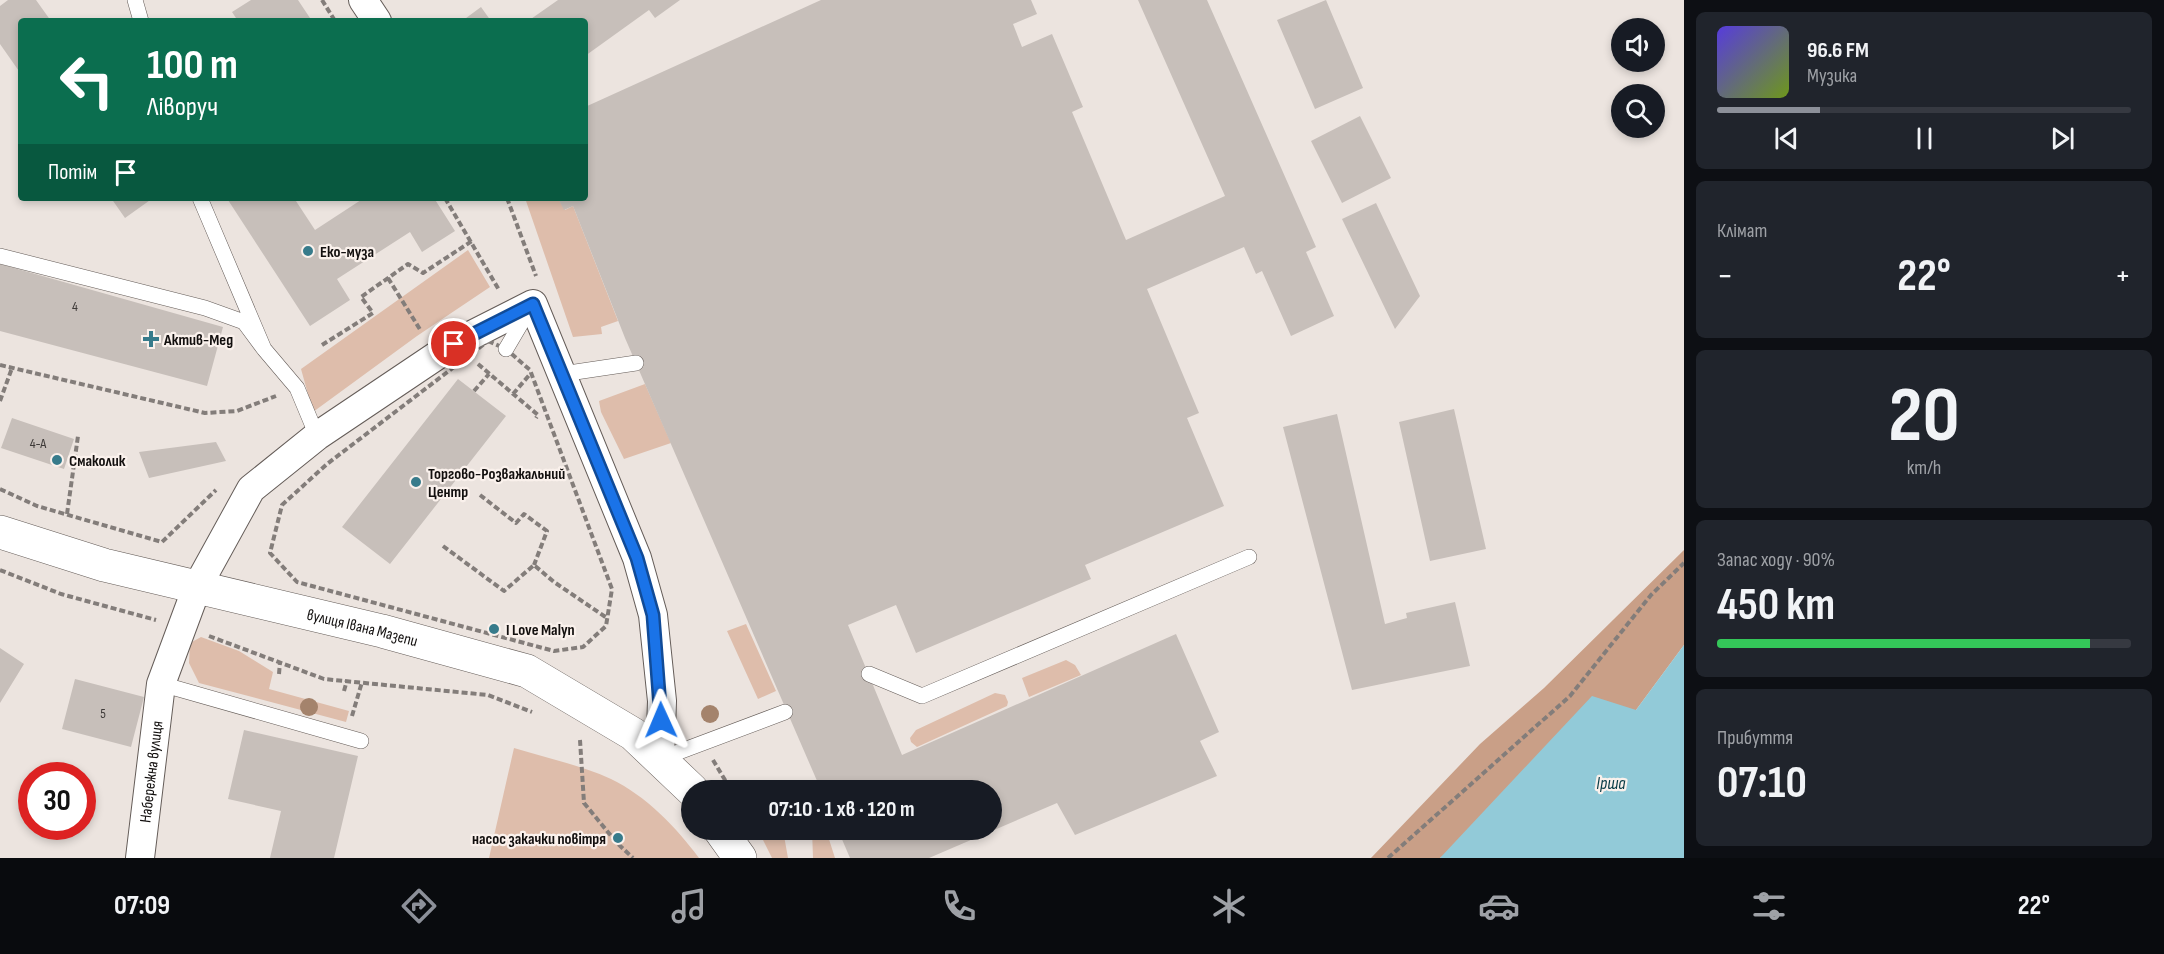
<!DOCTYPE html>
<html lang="uk">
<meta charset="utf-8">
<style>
:root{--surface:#171b24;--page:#20242c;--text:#f1f3f6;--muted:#9ea1a6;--line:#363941;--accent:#8c9099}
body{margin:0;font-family:"Sofia Sans Condensed",sans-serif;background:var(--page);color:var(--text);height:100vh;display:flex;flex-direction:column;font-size:22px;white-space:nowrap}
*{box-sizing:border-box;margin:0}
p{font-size:20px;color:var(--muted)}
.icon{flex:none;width:33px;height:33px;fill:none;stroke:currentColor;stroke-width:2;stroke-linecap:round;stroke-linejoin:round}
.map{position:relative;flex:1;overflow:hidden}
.sheet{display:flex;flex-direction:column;gap:12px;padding:12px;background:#0d0f14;width:480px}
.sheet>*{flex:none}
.hud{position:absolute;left:18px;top:18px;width:570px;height:183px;border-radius:6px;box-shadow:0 3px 9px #0003;background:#0b6e4f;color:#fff;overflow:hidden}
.buttons{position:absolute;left:1611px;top:18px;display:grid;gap:12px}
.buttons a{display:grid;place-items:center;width:54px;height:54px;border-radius:50%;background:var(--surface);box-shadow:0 3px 9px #0003;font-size:30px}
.speed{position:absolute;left:18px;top:762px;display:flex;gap:12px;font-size:30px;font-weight:700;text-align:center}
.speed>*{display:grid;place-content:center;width:78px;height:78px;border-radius:50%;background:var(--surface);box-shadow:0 3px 9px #0003;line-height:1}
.speed .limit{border:9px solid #d22;background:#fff;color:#111}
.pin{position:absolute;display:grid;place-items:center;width:51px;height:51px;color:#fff;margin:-26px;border:3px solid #fff;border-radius:50%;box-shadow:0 2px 6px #0007}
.me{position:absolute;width:66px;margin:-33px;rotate:359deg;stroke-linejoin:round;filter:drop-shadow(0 0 4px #0008)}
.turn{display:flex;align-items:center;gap:21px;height:126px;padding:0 30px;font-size:27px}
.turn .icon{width:78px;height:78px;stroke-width:2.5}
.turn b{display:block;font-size:42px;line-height:51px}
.then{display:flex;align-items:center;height:57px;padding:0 30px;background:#0003;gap:12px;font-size:22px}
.big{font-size:45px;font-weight:700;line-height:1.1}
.sheet .tile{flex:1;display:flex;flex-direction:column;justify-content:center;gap:9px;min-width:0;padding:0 21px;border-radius:9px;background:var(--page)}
.sheet .dial{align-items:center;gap:0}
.dial b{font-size:78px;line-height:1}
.song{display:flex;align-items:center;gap:18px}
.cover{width:72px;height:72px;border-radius:9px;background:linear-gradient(135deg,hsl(250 70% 55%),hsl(80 70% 35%))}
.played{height:6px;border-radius:3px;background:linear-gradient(90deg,var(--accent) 25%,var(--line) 25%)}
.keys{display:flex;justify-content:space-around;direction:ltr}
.heat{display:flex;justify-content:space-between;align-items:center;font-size:33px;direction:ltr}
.charge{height:9px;border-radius:4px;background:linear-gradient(90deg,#34c759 90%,var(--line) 0)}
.trip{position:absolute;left:681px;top:780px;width:321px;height:60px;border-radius:30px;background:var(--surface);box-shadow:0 3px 9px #0003;font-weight:700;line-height:60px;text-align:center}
.tabs{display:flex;height:96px;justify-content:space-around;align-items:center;background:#090b0e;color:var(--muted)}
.tabs .icon{width:42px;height:42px}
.tabs .selected{color:var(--accent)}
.tabs b{font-size:27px;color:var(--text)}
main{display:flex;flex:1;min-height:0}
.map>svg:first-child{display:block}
</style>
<main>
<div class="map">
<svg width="1684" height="858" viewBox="0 0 1684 858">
<rect width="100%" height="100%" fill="#ece4df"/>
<!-- green -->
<path fill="#debdab" d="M525,198H558L565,210L573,206L618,321L601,327L602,334L573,337Z
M468,250L490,287L417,336L313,412L301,369Z
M645,384L671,443L624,459L601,412L599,401Z
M746,624L776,691L758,699L727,631Z
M201,637L239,651L273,672L269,689L349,711L346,722L199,683L189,663L190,643Z
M1066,660L1075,665L1081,675L1029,697L1022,678Z
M995,693L1005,695L1008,702L1007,706L917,747L911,742L910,738L916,730Z
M514,748C546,758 581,765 611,779C645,795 677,828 699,858H489Z
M758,830H783L788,858H772Z
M812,830H826L835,858H813Z"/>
<!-- forest -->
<path fill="#c99f87" d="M1684,550V645L1636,710L1440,858H1371L1480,744L1544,688Z"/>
<!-- water -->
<path fill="#92cad8" d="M1684,645V858H1440L1592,696L1636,710Z"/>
<!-- building -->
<path fill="#c7bfba" d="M8,0H36L51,21H21V74L0,44V6Z
M251,0H298L312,21H238L232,12Z
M558,0H680L655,18L649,10L585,56V21H528Z
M821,0H1031L1037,14L1013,24L1022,47L1052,34L1083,107L1072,112L1126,240L1225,196L1138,0H1207L1316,247L1306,252L1334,316L1291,336L1262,271L1256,274L1244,247L1147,289L1199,413L1187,418L1224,506L1085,565L1091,579L916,653L896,605L848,625L902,755L1176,634L1219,732L1200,741L1217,776L1075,835L1057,803L929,858H850L838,830H992V790H821L625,338L573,206L564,210L558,198H585V107Z
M1326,0L1363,88L1315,109L1277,20Z
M481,7L491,21H462Z
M1360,116L1391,178L1342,203L1311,141Z
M111,198H153L125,218Z
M231,198H294L315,230L364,198H434L455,231L422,252L410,232L337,279L350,300L310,326L228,200Z
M1376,203L1420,296L1395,329L1342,219Z
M0,264L223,327L207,386L0,331Z
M458,379L506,416L390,564L342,527Z
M1454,409L1486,549L1430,561L1399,422Z
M1337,414L1385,624L1407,618L1406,613L1455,602L1470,666L1352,690L1283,427Z
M12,418L74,439L64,469L1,448Z
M216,442L226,461L149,478L139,452Z
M0,648L24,664L0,703Z
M75,679L144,697L131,747L62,729Z
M244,730L358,756L334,858H270L281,811L228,799Z"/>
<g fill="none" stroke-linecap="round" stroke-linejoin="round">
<defs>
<path id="lane" d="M135,0L141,21
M200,198L264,349L297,388L317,436
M0,256L205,308L244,322L264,349
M506,349L529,310
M562,374L636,363
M869,674L922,696L1249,557
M161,684L361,741
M660,759L785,712"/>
<g id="street">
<path d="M363,0L377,21"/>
<path id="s1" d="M140,858L161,684L197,587L251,489L317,436L454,344L533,304L637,558L653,615L662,701L660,759"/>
</g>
<g id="secondary">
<path id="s2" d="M0,532L104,565L382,631L527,671L633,734L692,790"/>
<path d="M720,830L740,858"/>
</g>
</defs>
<!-- lane casing -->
<use href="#lane" stroke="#645c58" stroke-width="16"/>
<!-- street casing -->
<use href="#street" stroke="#645c58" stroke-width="30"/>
<!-- secondary casing -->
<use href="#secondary" stroke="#645c58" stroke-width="34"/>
<!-- path -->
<path stroke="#837d7a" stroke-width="4" stroke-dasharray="6 3" stroke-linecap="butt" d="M322,0L335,21
M445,198L499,290
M507,198L536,276
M388,278L421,331
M488,341L506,349L530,370L612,589L606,626L583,647L554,651L297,582L270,553L282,505L327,464Z
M322,345L373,313L361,297L408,264L423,273L472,241
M478,364L538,415L536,418
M0,365L205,413L237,411L276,396
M474,391L489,374
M513,394L531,373
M0,401L12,368
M0,489L37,506L162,542L216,490
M480,495L516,523L524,514L547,531L534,565
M67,514L78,436
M443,546L504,591L534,565L554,582L607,618
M0,570L61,594L156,620
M209,636L324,679L488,695L532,712
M279,674L280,662
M344,691L347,680
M352,716L362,682
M580,740L584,803L617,843L633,858
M713,760L731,790
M1388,858L1570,696L1651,595L1684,563"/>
<!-- lane -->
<use href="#lane" stroke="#fff" stroke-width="15"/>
<!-- street -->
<use href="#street" stroke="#fff" stroke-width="28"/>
<!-- secondary -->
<use href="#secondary" stroke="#fff" stroke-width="33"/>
</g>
<!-- trees -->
<g fill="#a4836c">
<circle cx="309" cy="707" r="9"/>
<circle cx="710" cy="714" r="9"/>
</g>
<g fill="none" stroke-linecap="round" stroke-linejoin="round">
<defs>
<path id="route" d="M454,344L533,304L637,558L653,615L661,720"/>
</defs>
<!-- route casing -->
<use href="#route" stroke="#114b97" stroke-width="15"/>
<!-- route -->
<use href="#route" stroke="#1a73e8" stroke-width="10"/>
</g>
<!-- markers -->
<g fill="#377b8b" stroke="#faf1ec" stroke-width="2">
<circle cx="308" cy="251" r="6"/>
<path d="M148 330h6v6h6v6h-6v6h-6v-6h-6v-6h6z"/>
<circle cx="57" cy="460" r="6"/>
<circle cx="416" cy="482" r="6"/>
<circle cx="494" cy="629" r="6"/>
<circle cx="618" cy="838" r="6"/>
</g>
<g text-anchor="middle" stroke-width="4.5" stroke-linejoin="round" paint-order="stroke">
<!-- number labels -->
<g font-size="14" fill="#3f3b39">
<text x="75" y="311">4</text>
<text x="38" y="448">4-А</text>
<text x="103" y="718">5</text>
</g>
<!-- poi labels -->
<g font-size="16" font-weight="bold" fill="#120f0e" stroke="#faf1ec" text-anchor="start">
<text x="320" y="257">Еко-муза</text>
<text x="164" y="345">Актив-Мед</text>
<text x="69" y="466">Смаколик</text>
<text x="428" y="479">Торгово-Розважальний<tspan x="428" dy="18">Центр</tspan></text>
<text x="506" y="635">I Love Malyn</text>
<text x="606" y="844" text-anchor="end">насос закачки повітря</text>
</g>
<!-- street labels -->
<g font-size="16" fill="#120f0e" stroke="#faf1ec">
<text dy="6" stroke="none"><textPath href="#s2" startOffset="375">вулиця Івана Мазепи</textPath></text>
<text dy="6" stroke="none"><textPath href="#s1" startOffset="87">Набережна вулиця</textPath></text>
</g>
<!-- water labels -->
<g font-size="18" font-style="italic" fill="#093d47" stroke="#faf1ec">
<text x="1611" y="789">Ірша</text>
</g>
</g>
</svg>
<div class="buttons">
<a><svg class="icon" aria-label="sound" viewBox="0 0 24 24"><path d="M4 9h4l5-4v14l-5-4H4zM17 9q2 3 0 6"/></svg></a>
<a><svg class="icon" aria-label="search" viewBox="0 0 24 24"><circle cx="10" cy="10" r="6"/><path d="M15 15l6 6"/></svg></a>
</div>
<div class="speed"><div class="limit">30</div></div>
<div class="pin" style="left:454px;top:344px;background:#d93025"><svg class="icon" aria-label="arrive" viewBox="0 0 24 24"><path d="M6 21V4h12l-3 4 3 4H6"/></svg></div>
<svg class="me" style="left:661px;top:720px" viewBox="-20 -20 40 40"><path d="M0-17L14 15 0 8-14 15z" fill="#1a73e8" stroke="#fff" stroke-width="4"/></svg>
<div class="trip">07:10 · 1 хв · 120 m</div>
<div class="hud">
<div class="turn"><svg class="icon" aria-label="left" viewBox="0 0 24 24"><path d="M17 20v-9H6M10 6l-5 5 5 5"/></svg><div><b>100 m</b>Ліворуч</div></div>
<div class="then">Потім<svg class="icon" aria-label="arrive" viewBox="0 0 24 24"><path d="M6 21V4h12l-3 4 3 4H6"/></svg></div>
</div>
</div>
<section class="sheet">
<div class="tile">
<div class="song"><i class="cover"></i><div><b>96.6 FM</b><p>Музика</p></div></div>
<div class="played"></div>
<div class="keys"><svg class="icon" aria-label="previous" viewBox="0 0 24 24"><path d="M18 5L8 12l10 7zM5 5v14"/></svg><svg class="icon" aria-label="pause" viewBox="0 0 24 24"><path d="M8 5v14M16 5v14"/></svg><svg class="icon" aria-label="next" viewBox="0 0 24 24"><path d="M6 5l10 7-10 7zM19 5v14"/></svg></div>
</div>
<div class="tile"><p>Клімат</p>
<div class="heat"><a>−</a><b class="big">22°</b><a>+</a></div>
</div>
<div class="tile dial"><b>20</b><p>km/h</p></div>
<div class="tile"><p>Запас ходу · 90%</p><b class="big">450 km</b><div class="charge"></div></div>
<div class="tile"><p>Прибуття</p><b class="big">07:10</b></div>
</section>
</main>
<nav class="tabs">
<b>07:09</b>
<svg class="icon selected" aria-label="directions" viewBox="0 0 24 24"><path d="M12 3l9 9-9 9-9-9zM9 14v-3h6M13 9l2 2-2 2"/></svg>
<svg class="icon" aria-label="music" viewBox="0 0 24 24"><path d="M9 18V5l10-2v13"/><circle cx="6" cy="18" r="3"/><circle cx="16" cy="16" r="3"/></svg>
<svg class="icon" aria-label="phone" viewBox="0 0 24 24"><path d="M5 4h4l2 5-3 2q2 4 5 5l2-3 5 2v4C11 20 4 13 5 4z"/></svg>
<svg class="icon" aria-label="climate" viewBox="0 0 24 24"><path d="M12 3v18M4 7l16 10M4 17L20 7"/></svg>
<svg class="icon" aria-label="car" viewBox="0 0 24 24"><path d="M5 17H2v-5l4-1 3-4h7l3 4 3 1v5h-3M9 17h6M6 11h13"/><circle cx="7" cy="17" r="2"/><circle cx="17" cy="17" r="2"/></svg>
<svg class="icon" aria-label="filters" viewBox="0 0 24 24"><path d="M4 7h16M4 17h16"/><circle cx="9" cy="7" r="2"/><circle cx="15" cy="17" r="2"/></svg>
<b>22°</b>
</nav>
